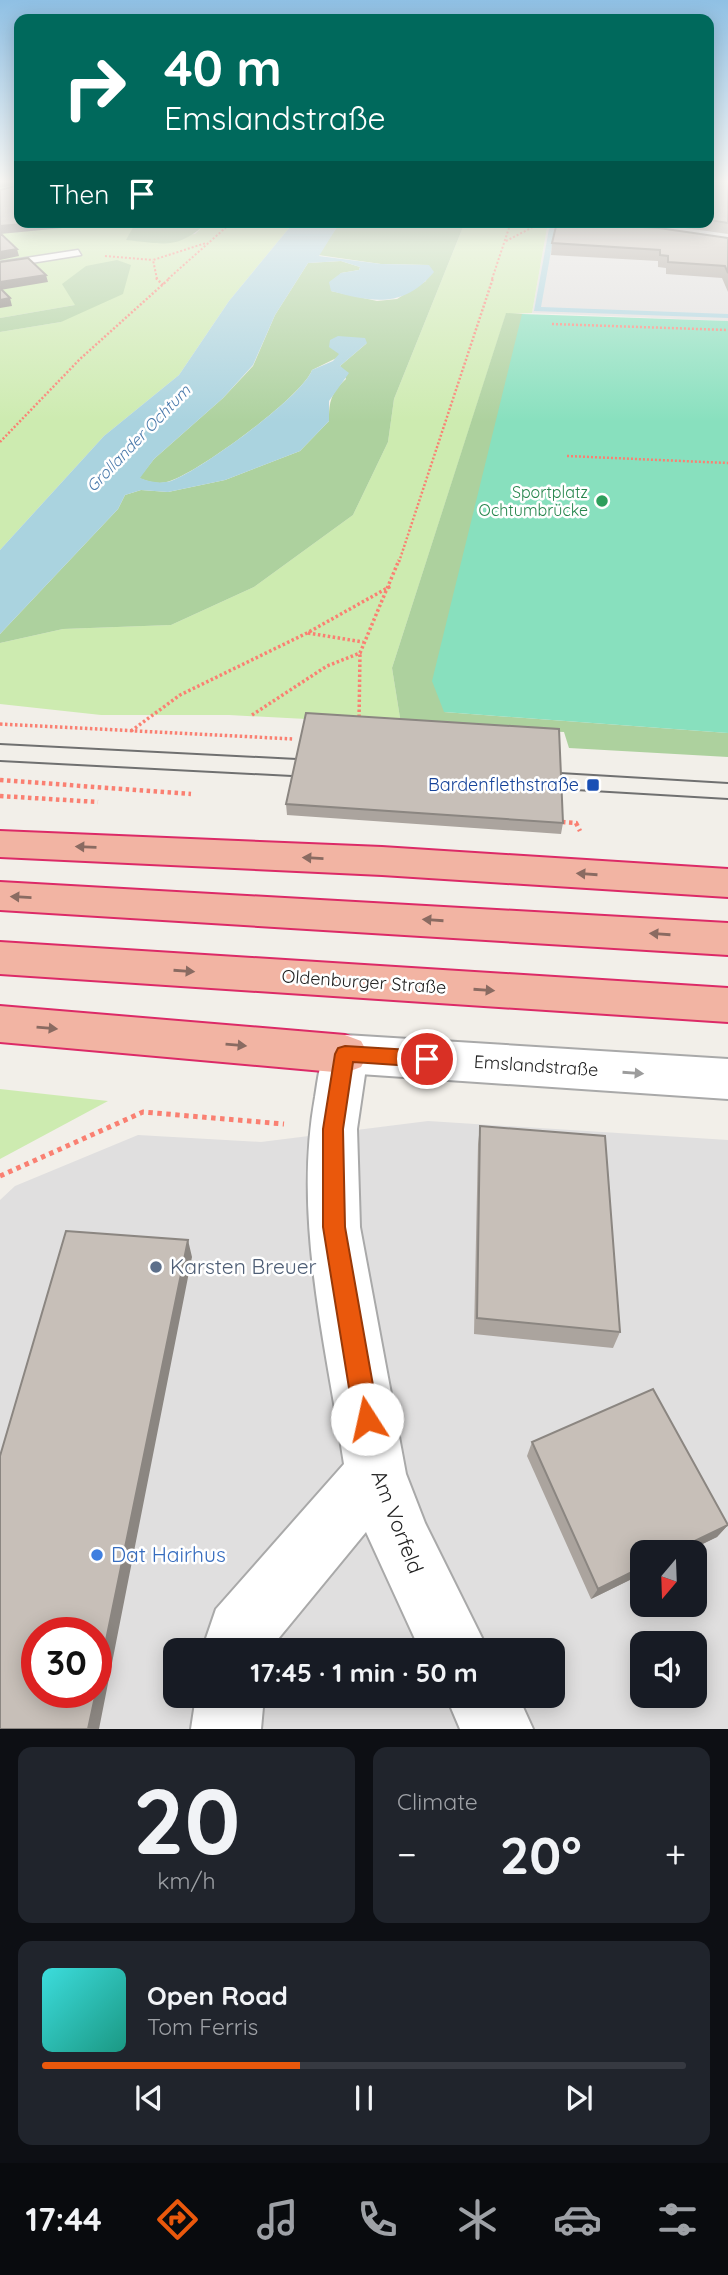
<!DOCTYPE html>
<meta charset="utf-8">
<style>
:root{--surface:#171b24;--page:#20242c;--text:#f1f3f6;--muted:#9ea1a6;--line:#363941;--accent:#ea580c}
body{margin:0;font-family:Quicksand,sans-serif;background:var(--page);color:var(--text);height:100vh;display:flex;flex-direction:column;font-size:26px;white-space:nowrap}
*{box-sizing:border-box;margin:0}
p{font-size:23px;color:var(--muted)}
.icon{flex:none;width:38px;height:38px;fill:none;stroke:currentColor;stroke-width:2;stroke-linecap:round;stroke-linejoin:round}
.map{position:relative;height:1729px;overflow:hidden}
.side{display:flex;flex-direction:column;gap:18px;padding:18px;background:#0d0f14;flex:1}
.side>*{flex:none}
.hud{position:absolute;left:14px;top:14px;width:700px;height:214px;border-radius:14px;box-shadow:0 4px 18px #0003;background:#00695c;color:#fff;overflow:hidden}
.needle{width:46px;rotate:199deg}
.buttons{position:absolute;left:630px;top:1540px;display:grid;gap:14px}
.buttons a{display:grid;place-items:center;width:77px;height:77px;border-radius:14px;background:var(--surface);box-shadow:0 4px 18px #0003;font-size:35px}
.speed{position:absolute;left:21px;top:1617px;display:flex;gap:14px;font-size:35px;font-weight:700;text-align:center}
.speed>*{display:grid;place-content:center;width:91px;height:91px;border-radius:50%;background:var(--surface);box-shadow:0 4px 18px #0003;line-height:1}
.speed .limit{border:10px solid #d22;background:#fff;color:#111}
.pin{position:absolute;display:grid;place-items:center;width:60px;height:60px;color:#fff;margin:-30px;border:4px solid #fff;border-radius:50%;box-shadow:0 2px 7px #0007}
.me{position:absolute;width:77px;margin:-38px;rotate:350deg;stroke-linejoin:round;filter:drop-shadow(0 0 5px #0008)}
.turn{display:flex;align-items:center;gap:24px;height:147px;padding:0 35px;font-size:32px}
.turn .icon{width:91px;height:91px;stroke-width:2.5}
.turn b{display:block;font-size:49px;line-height:60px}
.then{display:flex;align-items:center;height:66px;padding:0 35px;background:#0003;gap:14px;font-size:26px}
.big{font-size:52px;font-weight:800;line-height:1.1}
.side .tile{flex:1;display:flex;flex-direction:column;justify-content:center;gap:10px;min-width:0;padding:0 24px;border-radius:14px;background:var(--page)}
.side .dial{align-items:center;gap:0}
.dial b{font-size:91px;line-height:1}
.song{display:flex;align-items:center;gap:21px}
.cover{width:84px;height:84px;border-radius:10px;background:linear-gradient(135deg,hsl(180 70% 55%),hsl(170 70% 35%))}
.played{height:7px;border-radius:4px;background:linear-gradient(90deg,var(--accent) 40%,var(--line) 40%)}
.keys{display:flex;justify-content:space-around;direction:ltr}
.heat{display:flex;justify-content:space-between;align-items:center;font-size:38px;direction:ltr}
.side .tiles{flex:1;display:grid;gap:18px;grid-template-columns:1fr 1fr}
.tile:last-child{grid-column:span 2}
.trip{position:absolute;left:163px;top:1638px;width:402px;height:70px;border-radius:14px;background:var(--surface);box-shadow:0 4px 18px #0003;font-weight:800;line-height:70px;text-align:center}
.menu{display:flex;height:112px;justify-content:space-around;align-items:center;background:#090b0e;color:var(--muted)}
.menu .icon{width:49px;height:49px}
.menu .current{color:var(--accent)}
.menu b{font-size:32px;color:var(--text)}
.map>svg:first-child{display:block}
</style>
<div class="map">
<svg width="728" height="1729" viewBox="0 0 728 1729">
<rect width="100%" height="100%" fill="#f2efe9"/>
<!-- residential -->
<path fill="#e0dfdf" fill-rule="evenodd" d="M728,180V321L532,313L548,222H709Z
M428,1121L728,1140V1729H0V1200L15,1186L138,1135L261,1142ZM642,1552H695V1605H642ZM37,1633H96V1692H37ZM642,1643H695V1696H642ZM175,1650H553V1696H175Z"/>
<!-- grass -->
<path fill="#cdebb0" d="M0,180H19V222H136L127,240L195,234L208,222H294L229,301L179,375L104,436L0,550V332L61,322L75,305L0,318Z
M465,222H548L532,313L506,314L392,668L401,724L229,715H101L0,704V643L63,629L171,625L254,587L353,515L388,442L394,399Z
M0,1089L108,1101L0,1159Z"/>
<!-- forest -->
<path fill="#add19e" d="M136,222H208C177,250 165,244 126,240Z
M348,222H465L394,399L388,442L353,515L254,587L171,625L63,629L0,643V634L118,509L125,495L141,490L168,492L225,480L300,451L329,421C329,401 331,393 346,379L340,366L367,343L312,370C303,396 199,472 170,481C159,485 150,482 139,478L154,459L223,398L253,366L275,315L308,263L341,261L360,267L359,270L341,273L331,291L377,301L397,299L426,281L429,265L381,264L318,255L337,227Z
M117,260L131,265L123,294L61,322L0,332V318L75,305L62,284L86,266Z
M506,313L523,314L444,712L728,733V757L569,748L564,732L401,724L392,668Z"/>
<!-- pitch -->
<path fill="#88e0be" d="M522,314L728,321V733L444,712L432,681Z"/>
<!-- water -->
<path fill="#aad3df" d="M294,222H348L337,227L319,256L381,264L429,265L434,272C403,309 372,302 331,291L329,282L341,273L359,270L360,267L341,261L308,263L275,315L253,365L223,398L154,459L140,478C150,482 160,484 171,481C200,471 303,396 312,370L333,361L339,354L329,347L330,340L338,336L365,338L367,343L340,366L349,373L329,401V421L300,451L225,480L168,492L141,490L125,495L118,509L0,634V550L104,436L179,375L229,301Z"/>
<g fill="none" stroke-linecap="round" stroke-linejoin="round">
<!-- stream -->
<path fill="#aad3df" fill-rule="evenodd" d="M552,227L555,229L541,307L728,314V318L534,311L549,229Z"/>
<defs>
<path id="service" d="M78,250L81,255L0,268V262Z"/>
<path id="minor" d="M345,1035L361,1041L368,1054L357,1129L360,1227L406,1474L425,1523L488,1650H420L366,1532L269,1650H202L216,1609L344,1464C326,1345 293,1218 315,1097C318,1078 320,1059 329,1041Z
M196,1696H264L261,1729H191Z
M446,1696H518L533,1729H460Z"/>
<path id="tertiary" d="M345,1035L728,1059V1099L345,1073L329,1067L322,1054L329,1041Z"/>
<path id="trunk" d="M0,831L382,847L728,869V897L382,875L0,857Z
M0,882L728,923V955L0,910Z
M0,942L728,988V1022L0,974Z
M0,1006L345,1035L361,1041L368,1054L361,1067L345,1073L0,1042Z"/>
</defs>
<!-- service casing -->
<use href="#service" stroke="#a9a9a9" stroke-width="3"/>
<!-- minor casing -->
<use href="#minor" stroke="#a9a9a9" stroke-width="4"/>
<!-- tertiary casing -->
<use href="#tertiary" stroke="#a9a9a9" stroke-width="4"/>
<!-- trunk casing -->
<use href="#trunk" stroke="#dc2a67" stroke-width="4"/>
<!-- path-far4 -->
<path stroke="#fa8072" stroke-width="2" stroke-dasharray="2 2" stroke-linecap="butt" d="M535,226L560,227
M506,241L535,226L533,222
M105,256L153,260
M157,279L153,260L206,243
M168,279L232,222
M492,279L511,222"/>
<!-- path-far3 -->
<path stroke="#fa8072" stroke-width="2.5" stroke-dasharray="2 2" stroke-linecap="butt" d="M156,278L163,285
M552,324L728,330
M0,442L80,359L170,278
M567,456L728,463
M399,562L493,278"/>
<!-- path-far2 -->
<path stroke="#fa8072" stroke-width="3.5" stroke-dasharray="2.5 2.5" stroke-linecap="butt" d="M308,633L363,642
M252,715L327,666L360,653L399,560
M359,722L360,653
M0,724L294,739
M131,731L180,695L307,633L391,586"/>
<!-- path-far1 -->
<path stroke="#fa8072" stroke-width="4.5" stroke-dasharray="3.5 3.5" stroke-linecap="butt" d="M0,780L191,794
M0,796L98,802
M562,822L576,823L580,831"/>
<!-- path -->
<path stroke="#fa8072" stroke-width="5" stroke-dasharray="4.5 4.5" stroke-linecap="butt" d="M0,1176L143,1112L284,1124"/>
<!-- service -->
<use href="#service" fill="#fff" fill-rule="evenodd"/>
<!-- minor -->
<use href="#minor" fill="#fff" fill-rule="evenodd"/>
<!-- tertiary -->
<use href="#tertiary" fill="#fff" fill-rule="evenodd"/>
<!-- trunk -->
<use href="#trunk" fill="#f2b4a3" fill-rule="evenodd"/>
<!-- tram -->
<path stroke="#707070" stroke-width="2" d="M0,744L316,760
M0,761L311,777
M543,772L728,783
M542,788L728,799"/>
</g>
<!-- wall -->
<path fill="#aba49e" d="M709,180H728V234L657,224L613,222H709Z
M728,238V292L722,278L666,274V268L658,267V261L551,255L552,243Z
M286,804L563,823L561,834L287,815Z
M480,1126L620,1332L613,1348L474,1334L478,1144Z
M532,1442L728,1525L717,1537L686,1552H642V1574L591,1599L527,1456Z"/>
<!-- shaded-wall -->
<path fill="#8b8681" d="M7,180H18L19,184L0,188V181Z
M46,222H125L0,234V226Z
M17,249L19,256L0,260V252Z
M46,275L48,282L0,290V282Z
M10,298L12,306L0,308V300Z
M188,1240L192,1257L99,1729H88Z
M728,1525L717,1537L686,1552H672Z
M642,1567V1574L591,1599L598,1589Z"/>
<!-- building -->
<path fill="#c7bfb8" stroke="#8b8681" stroke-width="2" d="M709,180H728V223L709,220Z
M19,185V222H46L0,226V190Z
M557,222L659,228L728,238V273L725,266L668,262V256L660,255V250L552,243Z
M0,233L17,249L0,252Z
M28,258L46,275L0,282V262Z
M0,288L10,298L0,300Z
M306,713L559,729L563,823L286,804Z
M480,1126L605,1136L620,1332L477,1318Z
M66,1231L188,1240L96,1689V1633H37V1692H96L88,1729H0V1456Z
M653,1389L728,1525L672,1552H642V1567L598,1589L532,1442Z"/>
<!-- one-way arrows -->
<defs><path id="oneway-solid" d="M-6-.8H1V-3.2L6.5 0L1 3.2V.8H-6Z" transform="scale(1.75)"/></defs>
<g fill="#8a6b62">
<use href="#oneway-solid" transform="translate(86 847) rotate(-178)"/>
<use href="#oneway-solid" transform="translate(313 858) rotate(-177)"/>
<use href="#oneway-solid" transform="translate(587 874) rotate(-176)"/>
<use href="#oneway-solid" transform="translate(21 897) rotate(-177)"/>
<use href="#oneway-solid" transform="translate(433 920) rotate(-176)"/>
<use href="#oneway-solid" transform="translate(660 934) rotate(-176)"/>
<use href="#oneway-solid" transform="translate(184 971) rotate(4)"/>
<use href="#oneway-solid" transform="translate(484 990) rotate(4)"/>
<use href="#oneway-solid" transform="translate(47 1028) rotate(5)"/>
<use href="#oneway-solid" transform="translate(236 1045) rotate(5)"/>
</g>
<use fill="#9c9c9c" href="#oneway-solid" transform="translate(633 1073) rotate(4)"/>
<!-- sky -->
<linearGradient id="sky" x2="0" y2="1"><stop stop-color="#8fc0e4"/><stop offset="0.43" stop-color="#f9f8f5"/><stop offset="1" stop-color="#f9f8f5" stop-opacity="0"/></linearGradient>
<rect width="728" height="422" fill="url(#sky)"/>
<!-- route -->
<path fill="#ea580c" stroke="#983908" stroke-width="2" d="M345,1046L427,1051L433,1054L436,1059L433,1065L427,1067L353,1062L343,1129L345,1227L379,1419L375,1427L367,1431L358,1427L354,1419L323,1227V1129L335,1054L338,1048Z"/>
<!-- markers -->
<circle fill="#2e9e5b" stroke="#fff" stroke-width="2.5" cx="602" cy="501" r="7"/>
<rect fill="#1a4fb4" stroke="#fff" stroke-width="2.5" x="586" y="778" width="14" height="14" rx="3.5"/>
<circle fill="#5c6f8a" stroke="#fff" stroke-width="2.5" cx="156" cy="1267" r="7"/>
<circle fill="#3f7fe0" stroke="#fff" stroke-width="2.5" cx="97" cy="1555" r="7"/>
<g text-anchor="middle" stroke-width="5" stroke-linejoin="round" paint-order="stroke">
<!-- far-water labels -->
<g font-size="16" font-style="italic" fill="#4a7aab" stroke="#fff">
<text transform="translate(138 438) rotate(-46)" y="6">Grollander Ochtum</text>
</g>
<!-- far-leisure labels -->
<g font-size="16" fill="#27864d" stroke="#fff" text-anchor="end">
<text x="588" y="498">Sportplatz<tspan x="588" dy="18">Ochtumbrücke</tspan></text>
</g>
<!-- transit labels -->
<g font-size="18" fill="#164399" stroke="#fff" text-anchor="end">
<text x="579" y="791">Bardenflethstraße</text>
</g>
<!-- street labels -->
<g font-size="18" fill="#222" stroke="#fff">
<text transform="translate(364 982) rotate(4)" y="6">Oldenburger Straße</text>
<text transform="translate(536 1066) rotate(4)" y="6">Emslandstraße</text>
</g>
<!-- near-service labels -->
<g font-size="21" fill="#4e5e75" stroke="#fff" text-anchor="start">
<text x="170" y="1274">Karsten Breuer</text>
</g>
<!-- near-street labels -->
<g font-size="21" fill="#222" stroke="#fff">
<text transform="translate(397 1522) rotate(69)" y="7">Am Vorfeld</text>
</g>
<!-- near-shop labels -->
<g font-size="21" fill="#366cbe" stroke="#fff" text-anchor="start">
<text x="111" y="1562">Dat Hairhus</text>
</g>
</g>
</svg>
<div class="buttons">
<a><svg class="needle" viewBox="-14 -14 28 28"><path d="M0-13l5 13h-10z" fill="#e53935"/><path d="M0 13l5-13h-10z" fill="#9ea1a6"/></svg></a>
<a><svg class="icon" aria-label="sound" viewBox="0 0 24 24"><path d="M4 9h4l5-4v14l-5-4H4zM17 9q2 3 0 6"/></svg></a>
</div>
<div class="speed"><div class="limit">30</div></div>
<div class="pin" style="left:427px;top:1059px;background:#d93025"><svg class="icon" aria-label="arrive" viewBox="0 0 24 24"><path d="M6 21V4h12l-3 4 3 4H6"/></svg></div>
<svg class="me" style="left:367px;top:1419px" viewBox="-20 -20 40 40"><circle r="19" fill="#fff"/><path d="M0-13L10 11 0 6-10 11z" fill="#ea580c"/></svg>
<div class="trip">17:45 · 1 min · 50 m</div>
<div class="hud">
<div class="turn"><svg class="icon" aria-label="right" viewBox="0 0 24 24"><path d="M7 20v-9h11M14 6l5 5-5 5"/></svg><div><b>40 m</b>Emslandstraße</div></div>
<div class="then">Then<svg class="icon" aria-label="arrive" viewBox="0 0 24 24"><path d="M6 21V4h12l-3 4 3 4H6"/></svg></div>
</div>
</div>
<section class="side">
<div class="tiles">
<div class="tile dial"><b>20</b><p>km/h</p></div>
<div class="tile"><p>Climate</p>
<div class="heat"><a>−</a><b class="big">20°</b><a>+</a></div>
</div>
<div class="tile">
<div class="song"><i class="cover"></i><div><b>Open Road</b><p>Tom Ferris</p></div></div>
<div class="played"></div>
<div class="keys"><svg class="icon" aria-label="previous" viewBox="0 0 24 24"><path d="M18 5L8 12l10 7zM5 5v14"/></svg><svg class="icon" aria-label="pause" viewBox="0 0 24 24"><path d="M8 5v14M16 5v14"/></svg><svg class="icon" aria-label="next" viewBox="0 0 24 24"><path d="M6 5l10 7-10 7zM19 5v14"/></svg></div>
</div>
</div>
</section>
<nav class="menu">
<b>17:44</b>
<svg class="icon current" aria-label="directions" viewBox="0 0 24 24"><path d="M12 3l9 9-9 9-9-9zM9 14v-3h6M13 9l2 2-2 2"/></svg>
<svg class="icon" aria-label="music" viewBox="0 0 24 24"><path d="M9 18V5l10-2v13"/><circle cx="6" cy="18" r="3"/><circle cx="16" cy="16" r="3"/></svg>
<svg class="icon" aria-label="phone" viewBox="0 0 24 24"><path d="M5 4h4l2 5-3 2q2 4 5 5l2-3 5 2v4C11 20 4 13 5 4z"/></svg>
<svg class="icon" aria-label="climate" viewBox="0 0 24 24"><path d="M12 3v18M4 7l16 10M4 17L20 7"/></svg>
<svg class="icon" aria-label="car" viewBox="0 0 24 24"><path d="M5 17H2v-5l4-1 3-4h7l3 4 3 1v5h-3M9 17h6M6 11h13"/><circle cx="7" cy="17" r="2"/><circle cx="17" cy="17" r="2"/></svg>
<svg class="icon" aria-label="filters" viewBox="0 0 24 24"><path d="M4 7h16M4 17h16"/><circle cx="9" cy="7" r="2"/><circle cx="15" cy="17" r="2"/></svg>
</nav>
